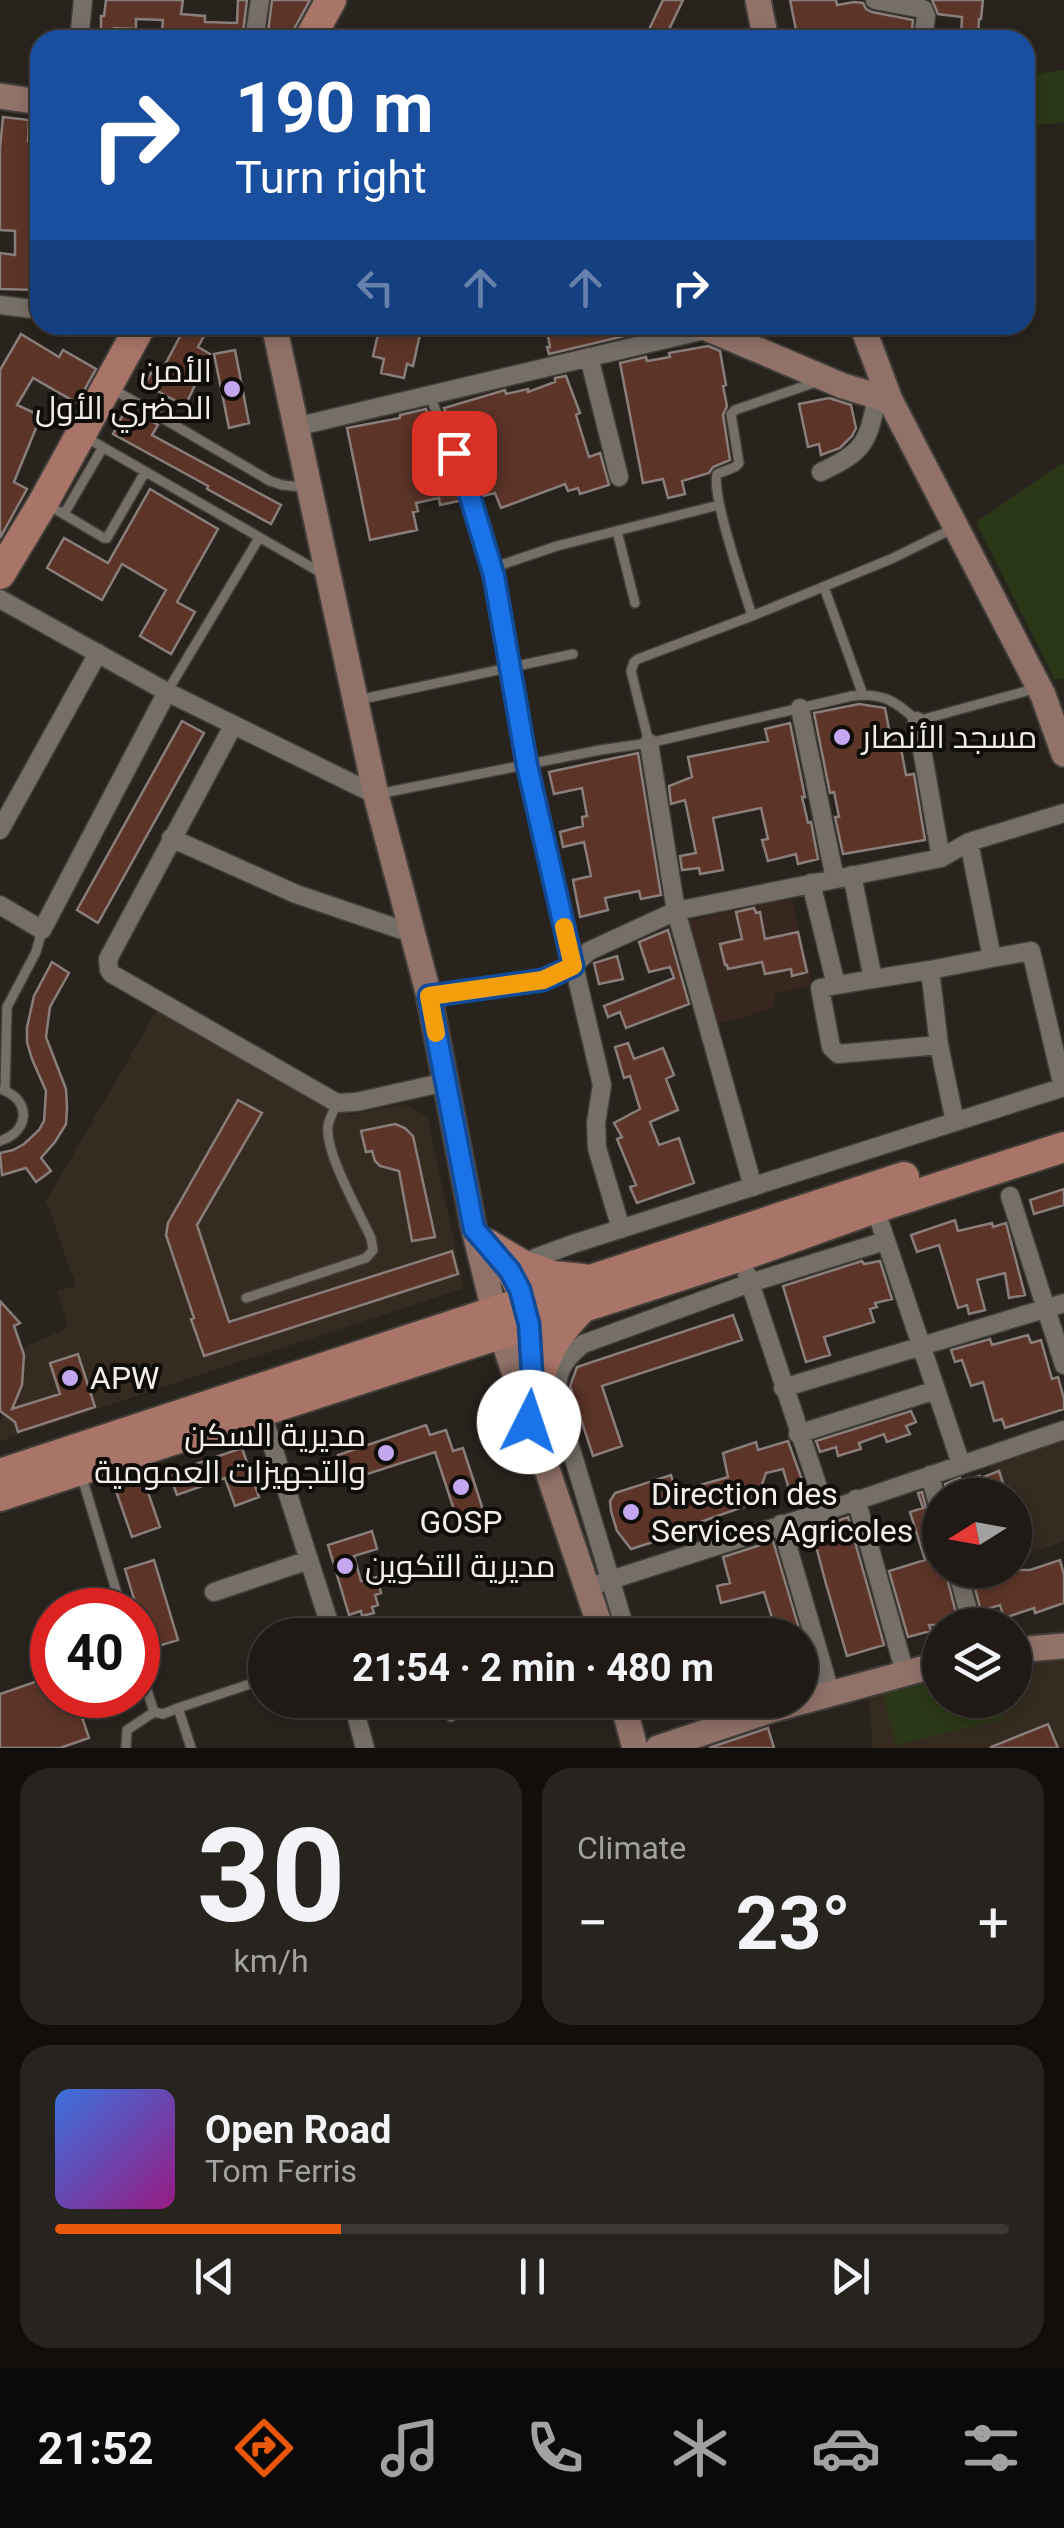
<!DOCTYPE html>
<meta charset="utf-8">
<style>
:root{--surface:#1f1a16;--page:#27231f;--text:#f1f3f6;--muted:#a1a1a1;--line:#3c3835;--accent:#ea580c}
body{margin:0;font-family:Roboto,Cairo,sans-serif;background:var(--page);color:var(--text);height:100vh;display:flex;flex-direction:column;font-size:38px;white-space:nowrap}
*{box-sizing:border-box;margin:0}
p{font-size:32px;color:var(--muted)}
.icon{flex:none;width:55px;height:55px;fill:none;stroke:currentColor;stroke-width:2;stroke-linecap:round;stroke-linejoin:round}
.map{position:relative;height:1748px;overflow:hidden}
.drawer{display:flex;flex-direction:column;gap:20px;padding:20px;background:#110e0c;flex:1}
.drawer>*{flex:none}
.guide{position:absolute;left:30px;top:30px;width:1005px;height:305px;border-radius:30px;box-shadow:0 5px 15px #0003,0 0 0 2px var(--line);background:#1a4fa0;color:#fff;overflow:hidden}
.needle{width:65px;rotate:259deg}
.controls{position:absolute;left:922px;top:1478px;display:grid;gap:20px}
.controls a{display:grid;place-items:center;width:110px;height:110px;border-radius:50%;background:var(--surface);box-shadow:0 5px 15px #0003,0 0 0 2px var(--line);font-size:50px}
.speed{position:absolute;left:30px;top:1588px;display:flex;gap:20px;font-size:50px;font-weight:700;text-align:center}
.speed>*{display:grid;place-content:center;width:130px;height:130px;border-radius:50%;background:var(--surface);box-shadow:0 5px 15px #0003,0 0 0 2px var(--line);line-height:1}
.speed .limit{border:15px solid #d22;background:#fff;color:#111}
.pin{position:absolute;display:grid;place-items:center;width:85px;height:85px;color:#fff;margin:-42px;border-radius:20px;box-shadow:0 5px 15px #0006}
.me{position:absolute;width:110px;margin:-55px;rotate:4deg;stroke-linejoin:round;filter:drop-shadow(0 0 8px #0008)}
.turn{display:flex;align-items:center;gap:35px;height:210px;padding:0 40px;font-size:45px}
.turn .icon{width:130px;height:130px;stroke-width:2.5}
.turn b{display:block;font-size:70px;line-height:85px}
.lanes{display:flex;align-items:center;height:95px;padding:0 40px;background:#0003;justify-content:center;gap:50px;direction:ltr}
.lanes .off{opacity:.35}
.big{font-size:75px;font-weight:700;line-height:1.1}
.drawer .tile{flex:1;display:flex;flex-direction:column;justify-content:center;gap:15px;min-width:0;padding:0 35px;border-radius:30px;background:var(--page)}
.drawer .dial{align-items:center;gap:0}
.dial b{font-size:130px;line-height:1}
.song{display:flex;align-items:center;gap:30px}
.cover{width:120px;height:120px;border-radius:15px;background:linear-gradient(135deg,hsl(220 70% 55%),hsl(310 70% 35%))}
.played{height:10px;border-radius:5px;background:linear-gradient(90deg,var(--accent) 30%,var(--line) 30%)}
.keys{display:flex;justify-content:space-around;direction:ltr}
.heat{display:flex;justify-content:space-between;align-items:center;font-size:55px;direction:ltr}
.drawer .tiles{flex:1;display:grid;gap:20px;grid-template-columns:1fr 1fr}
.tile:last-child{grid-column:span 2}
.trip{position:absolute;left:248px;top:1618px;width:570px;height:100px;border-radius:50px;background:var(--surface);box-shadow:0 5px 15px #0003,0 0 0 2px var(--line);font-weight:700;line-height:100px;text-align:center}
.dock{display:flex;height:160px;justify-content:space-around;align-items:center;background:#0c0a09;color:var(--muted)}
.dock .icon{width:70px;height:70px}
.dock .active{color:var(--accent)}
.dock b{font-size:45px;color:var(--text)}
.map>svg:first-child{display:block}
</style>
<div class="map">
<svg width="1064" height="1748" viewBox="0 0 1064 1748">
<rect width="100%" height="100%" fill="#29231d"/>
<!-- built -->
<path fill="#352b20" d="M160,1005L198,1025L200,1035L214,1042L222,1040L351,1115L405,1104L427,1116L464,1288L0,1441V1422L16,1400L22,1385L24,1355L22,1348L68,1328L57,1291L76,1286L46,1201Z
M1064,1430V1541L1021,1556L1015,1539V1495H1000L987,1457Z
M1064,1651V1748H873L868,1689L940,1669V1700H1015V1658Z"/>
<!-- medical -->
<path fill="#38271f" d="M791,898L813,985L775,994L774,1008L711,1026L684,922Z"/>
<!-- green -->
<path fill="#2b3817" d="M1064,70V122L1025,127V75Z
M1064,462V678L1055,680L976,522Z
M940,1679V1700H999L1004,1719L896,1745L883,1693Z"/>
<!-- building -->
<path fill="#5d3528" stroke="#897e7b" stroke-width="2.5" d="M106,0H183L181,14L205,16V22L237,23L238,0H247L242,40H161L163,20L136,19V29L114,28V40H101V16H104Z
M272,0H310L293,31L290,40H267Z
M663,0H683L664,40H644Z
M790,0H836L837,5L854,2L863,3L866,9L872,12L913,20L911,40H798Z
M932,0H983L981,19H979L978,40H961L962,17L938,14Z
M3,117L29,120L28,141L40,142V290L0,289V253L15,255V231L0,230V148Z
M186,325H210L198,347L210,354L185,406L145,384L151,373L158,378Z
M380,325H422L413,366L407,364L404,378L381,373L384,359L373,356Z
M546,325H640L641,332L549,354L547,347H550Z
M21,334L59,357L63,350L96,369L77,403L33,378L17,405L41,416L14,482L27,489L0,538V370Z
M708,346L720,351L726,385L723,386L727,406L723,415L730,460L713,467L709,473L682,481L685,494L668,498L663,479L643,483L620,363L646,357L647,361L670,357L669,353Z
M235,350L249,423L229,428L214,354Z
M566,376L580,413L576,415L589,457L600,453L609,485L580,494L578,488L568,491L565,484L501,508L495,493L479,497L474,480L487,477L477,449L463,454L444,408L505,390L506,394L528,389V392L555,382V378Z
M829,398L851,405L856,428L852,436L840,448L821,455L819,444L808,447L799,404Z
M127,407L158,425L152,435L281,505L271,524L207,489L208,486L113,434Z
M426,409L463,500L440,505L439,498L416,503L418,511L413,512L417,530L370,540L347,428L400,418V415Z
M150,489L218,529L177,602L195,612L171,654L140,636L166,590L122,564L102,600L47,568L64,538L108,563Z
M859,704L885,708L891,740L899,738L906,775L914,774L925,840L843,854L835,817H839L834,792L830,793L814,713Z
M182,721L204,733L98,923L77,910Z
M790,723L805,797H802L808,823L811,822L818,859L798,864L796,854L768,861L762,840L768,839L761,808L713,818L723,870L700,874L699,868L682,870L680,856L696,853L685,800L671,804L669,786L692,777L688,757L768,741L765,729Z
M638,753L661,895L641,899L639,891L605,898L608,910L580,917L573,880L591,876L584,842L563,847L560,832L583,826L582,817L587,816L582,788L554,794L549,772Z
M754,908L756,913L760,912L765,939L798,932L807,972L792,976L791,969L765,974L762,962L728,969L727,965H725L720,944L742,939L736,912Z
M668,930L689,1004L626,1028L620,1012L608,1017L604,1006L674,978L670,967L649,972L639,942Z
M617,956L623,979L599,984L594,963Z
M52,962L69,973L50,1007L46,1037L66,1089L67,1108L66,1124L55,1142L41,1158L51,1171L36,1182L26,1168L2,1175L0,1153L13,1150L24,1144L39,1130L44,1121L46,1091L32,1059L27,1042V1027L34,996Z
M628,1043L634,1059L663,1048L674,1075L666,1079L678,1110L650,1122L659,1145L679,1138L694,1183L637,1203L630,1187L636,1185L617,1139L622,1137L614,1123L640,1109L630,1076L624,1078L615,1047Z
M238,1100L262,1113L197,1225L229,1322L452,1251L458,1274L204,1356L191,1319L194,1318L166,1235L168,1223Z
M395,1124L405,1128L413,1136L435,1237L412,1241L399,1171L380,1166L375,1161L372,1151L366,1152L361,1131Z
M1064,1189V1205L1034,1214L1030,1200Z
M955,1220L958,1231L992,1223L993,1227L1006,1223L1025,1295L1009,1298L1005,1273L977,1280L985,1310L969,1314L967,1305L958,1308L939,1245L917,1252L911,1235Z
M862,1261L864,1264L880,1261L892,1299L875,1303L877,1307L870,1309L874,1322L824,1337L830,1355L806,1362L783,1286Z
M0,1301L20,1323L14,1326L24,1355L22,1385L12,1409L60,1394L50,1363L78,1354L95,1407L18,1432L15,1422L0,1411Z
M733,1315L742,1340L602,1386L622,1446L593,1456L570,1386L577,1367Z
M1028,1335L1031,1343L1041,1340L1052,1379L1058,1377L1064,1399V1409L1005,1428L1002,1419L994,1421L983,1382L971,1386L962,1360L955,1362L951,1350L990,1339L992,1345Z
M911,1411L916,1422L906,1426L910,1434L887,1442L884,1434L859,1443L861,1449L838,1456L836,1447L820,1452L816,1441Z
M426,1425L430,1435L446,1430L453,1451L463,1448L487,1522L461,1531L435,1452L346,1481L338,1455Z
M788,1441L809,1499L793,1503L783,1469L766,1473L760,1490L746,1506L686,1527L688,1531L631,1549L617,1531L611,1511L610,1501L615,1493L671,1475L676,1492L728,1477L723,1453L756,1442L758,1450Z
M242,1448L259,1497L235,1506L225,1478L177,1495L169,1473Z
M999,1471L1004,1486L989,1491L990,1495H948L945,1484L960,1478L961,1481L980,1476L981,1478Z
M143,1478L160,1527L132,1537L115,1488Z
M922,1492L928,1516L932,1521L940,1524V1570H945L959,1625H929L931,1631L908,1637L889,1571L925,1560L910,1512L923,1508L918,1493Z
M848,1517L884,1645L847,1656L826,1584L812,1531L828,1527V1524Z
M372,1531L377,1549L354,1556L361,1581L377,1577L381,1593L375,1595L378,1605L372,1607L374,1613L362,1616L361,1611L349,1615L328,1545Z
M773,1541L805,1649L800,1651V1635H728L727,1632L772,1618L764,1592L721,1603L717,1586L730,1583L723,1557Z
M154,1560L178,1640L149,1649L125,1569Z
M1060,1560L1064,1575V1603L1035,1613L1034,1608L1004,1618L1000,1605L981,1611L970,1570H1030Z
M52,1676V1695H85L91,1714L82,1717L89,1738L60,1748H0V1694Z
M1048,1724L1058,1748H991V1747Z
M768,1728L774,1748H709Z"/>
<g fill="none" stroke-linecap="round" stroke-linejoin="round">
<defs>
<path id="lane" d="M819,381L735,410L731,414L739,463L735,467L717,474C711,495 744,589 752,616L891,559L952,529
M111,388L270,481L282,485L304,487
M429,394L466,483L492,568L509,668
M87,438L325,575
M50,506L104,538H107L145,472
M64,514L103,447
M617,531L635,603
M492,568L557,546L719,505
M824,587L863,695
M167,692L259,538
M358,700L573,654
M649,743L631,671L634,662L638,659L752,616
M378,794L600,750L649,743L852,696C882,692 896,701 917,721L1034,689
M5,1090L7,1007L36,952L42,930
M0,1141C29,1132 32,1101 3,1090
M246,1298L366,1258L373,1250L371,1238C359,1212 325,1153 328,1126C329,1119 334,1110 337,1103
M81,1474L122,1610
M138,1662L154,1712L163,1714L178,1708
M446,1700L451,1717
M126,1748L127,1730L154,1712
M191,1748L178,1708L265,1679"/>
<path id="street" d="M875,0L923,9L926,16L923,40
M79,40L83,0
M254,40L260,0
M0,305L40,310
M589,357L619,477
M295,427L709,329
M821,472C865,451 868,443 877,396
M0,599L167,692L376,795
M509,668L527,765L602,1085L596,1123L597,1148L621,1229
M800,708L835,879
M917,721L941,858
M233,726L108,959L109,970L112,974L337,1103L356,1102L446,1082
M649,743L676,911L753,1187
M0,830L98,653
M171,838L296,894L414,934
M852,875L873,979L930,970
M811,883L836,985
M0,905L42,930L167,692
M992,958L1031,951L1063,1087
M873,979L820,988L831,1047L838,1054L939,1045
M429,996L543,980L573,966L589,951L676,911L941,858L969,842L1064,813
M955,1122L939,1045L930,970L992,958L969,842
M1010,1196L1064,1365
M875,1208L961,1464
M531,1268L535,1258L573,1244L1064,1087
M747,1274L826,1511
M783,1388L1064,1303
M261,1410L333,1635
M798,1434L936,1390
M930,1475L940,1512
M856,1499L905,1673
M781,1524L831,1695
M957,1570L972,1625
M601,1583L826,1511L1064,1430
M214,1592L309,1560
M627,1635L558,1406C555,1376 559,1363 583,1344L750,1283L885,1241
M352,1700L365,1748"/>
<path id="secondary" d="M758,0L766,40
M0,96L40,102
M274,325L376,795L429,996L474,1229L496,1318L603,1635
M699,325L843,386L890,400
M862,325L890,400L1043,695L1064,754
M494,1252C531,1295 532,1333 533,1387
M1015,1650L1064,1646
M622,1700L635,1748
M658,1748L771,1710L940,1664"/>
<path id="primary" d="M309,40L331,0
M0,574L43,503L141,325
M487,1244L524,1266L553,1276L583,1279
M532,1402C545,1356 549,1341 584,1306
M0,1474L904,1177
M0,1496L741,1256L875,1208L1064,1147"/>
</defs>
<!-- lane casing -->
<use href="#lane" stroke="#423e39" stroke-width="12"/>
<!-- street casing -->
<use href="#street" stroke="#423e39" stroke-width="21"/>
<!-- secondary casing -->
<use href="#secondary" stroke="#423e39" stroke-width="29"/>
<!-- primary casing -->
<use href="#primary" stroke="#423e39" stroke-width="34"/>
<!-- lane -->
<use href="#lane" stroke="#766f68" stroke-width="9"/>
<!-- street -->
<use href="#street" stroke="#766f68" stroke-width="18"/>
<!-- secondary -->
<use href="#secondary" stroke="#907269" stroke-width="25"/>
<!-- primary -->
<use href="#primary" stroke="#aa7569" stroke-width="30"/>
</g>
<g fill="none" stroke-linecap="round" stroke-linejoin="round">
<defs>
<path id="route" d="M454,453L466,483L494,576L527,765L573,966L543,980L429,996L474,1229L510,1271L520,1290L529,1324L533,1388L529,1422"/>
</defs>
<!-- route casing -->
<use href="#route" stroke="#114b97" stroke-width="25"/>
<!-- route -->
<use href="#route" stroke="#1a73e8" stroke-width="18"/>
<!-- slow -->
<path stroke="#f59e0b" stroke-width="18" d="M436,1033L429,996L543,980L573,966L564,927"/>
</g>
<!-- markers -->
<g fill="#c5a7f1" stroke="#0f0d0a" stroke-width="4">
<circle cx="232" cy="389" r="10"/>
<circle cx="842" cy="737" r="10"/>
<circle cx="70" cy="1378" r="10"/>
<circle cx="386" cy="1453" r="10"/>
<circle cx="461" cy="1487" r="10"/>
<circle cx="631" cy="1512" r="10"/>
<circle cx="345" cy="1566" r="10"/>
</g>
<g text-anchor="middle" stroke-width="8" stroke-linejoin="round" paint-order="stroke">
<!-- poi labels -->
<g font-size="32" fill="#f2eeea" stroke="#0f0d0a" text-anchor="start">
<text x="212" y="382" text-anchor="end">الأمن<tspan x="212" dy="37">الحضري الأول</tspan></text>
<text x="862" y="748">مسجد الأنصار</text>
<text x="90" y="1389">APW</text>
<text x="366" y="1446" text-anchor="end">مديرية السكن<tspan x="366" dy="37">والتجهيزات العمومية</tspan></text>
<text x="651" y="1505">Direction des<tspan x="651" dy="37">Services Agricoles</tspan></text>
<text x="461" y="1533" text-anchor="middle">GOSP</text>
<text x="365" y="1577">مديرية التكوين</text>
</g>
</g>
</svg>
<div class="controls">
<a><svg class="needle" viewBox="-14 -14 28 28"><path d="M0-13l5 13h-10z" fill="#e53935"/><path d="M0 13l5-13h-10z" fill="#a1a1a1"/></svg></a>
<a><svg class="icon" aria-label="layers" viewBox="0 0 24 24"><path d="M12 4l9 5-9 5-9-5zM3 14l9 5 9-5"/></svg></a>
</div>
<div class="speed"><div class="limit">40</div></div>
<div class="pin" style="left:454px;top:453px;background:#d93025"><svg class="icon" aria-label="arrive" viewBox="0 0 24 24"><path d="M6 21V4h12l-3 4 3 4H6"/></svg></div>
<svg class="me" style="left:529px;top:1422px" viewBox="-20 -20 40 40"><circle r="19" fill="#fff"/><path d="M0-13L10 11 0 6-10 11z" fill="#1a73e8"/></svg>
<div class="trip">21:54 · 2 min · 480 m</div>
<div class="guide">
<div class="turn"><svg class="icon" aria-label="right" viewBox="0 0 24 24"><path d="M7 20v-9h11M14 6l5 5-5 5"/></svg><div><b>190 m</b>Turn right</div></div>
<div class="lanes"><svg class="icon off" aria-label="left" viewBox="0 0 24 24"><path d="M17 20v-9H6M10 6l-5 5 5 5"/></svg><svg class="icon off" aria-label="ahead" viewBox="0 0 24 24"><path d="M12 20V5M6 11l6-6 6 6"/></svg><svg class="icon off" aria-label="ahead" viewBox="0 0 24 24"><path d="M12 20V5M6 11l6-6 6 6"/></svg><svg class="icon" aria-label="right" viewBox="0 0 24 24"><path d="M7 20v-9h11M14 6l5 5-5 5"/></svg></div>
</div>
</div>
<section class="drawer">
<div class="tiles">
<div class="tile dial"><b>30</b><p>km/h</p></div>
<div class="tile"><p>Climate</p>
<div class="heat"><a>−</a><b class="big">23°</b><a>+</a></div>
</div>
<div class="tile">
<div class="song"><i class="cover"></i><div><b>Open Road</b><p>Tom Ferris</p></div></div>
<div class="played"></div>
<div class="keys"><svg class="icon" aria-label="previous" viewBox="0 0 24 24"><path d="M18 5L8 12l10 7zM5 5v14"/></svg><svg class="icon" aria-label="pause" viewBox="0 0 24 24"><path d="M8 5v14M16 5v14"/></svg><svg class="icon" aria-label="next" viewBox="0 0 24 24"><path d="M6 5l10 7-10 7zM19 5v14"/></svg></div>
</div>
</div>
</section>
<nav class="dock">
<b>21:52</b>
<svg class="icon active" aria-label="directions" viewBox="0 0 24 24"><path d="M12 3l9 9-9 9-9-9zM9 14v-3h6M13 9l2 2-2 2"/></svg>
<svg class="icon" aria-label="music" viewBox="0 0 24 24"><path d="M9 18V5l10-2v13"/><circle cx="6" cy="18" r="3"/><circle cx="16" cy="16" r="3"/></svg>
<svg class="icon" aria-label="phone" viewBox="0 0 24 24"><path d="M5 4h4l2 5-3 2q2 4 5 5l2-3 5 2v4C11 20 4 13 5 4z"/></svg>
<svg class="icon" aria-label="climate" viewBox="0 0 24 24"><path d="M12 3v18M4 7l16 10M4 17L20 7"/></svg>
<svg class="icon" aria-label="car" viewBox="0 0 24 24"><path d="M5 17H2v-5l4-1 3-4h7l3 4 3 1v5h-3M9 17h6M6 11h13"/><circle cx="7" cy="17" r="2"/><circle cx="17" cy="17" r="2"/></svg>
<svg class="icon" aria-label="filters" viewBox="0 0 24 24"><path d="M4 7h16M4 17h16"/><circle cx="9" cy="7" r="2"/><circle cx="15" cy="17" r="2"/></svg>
</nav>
